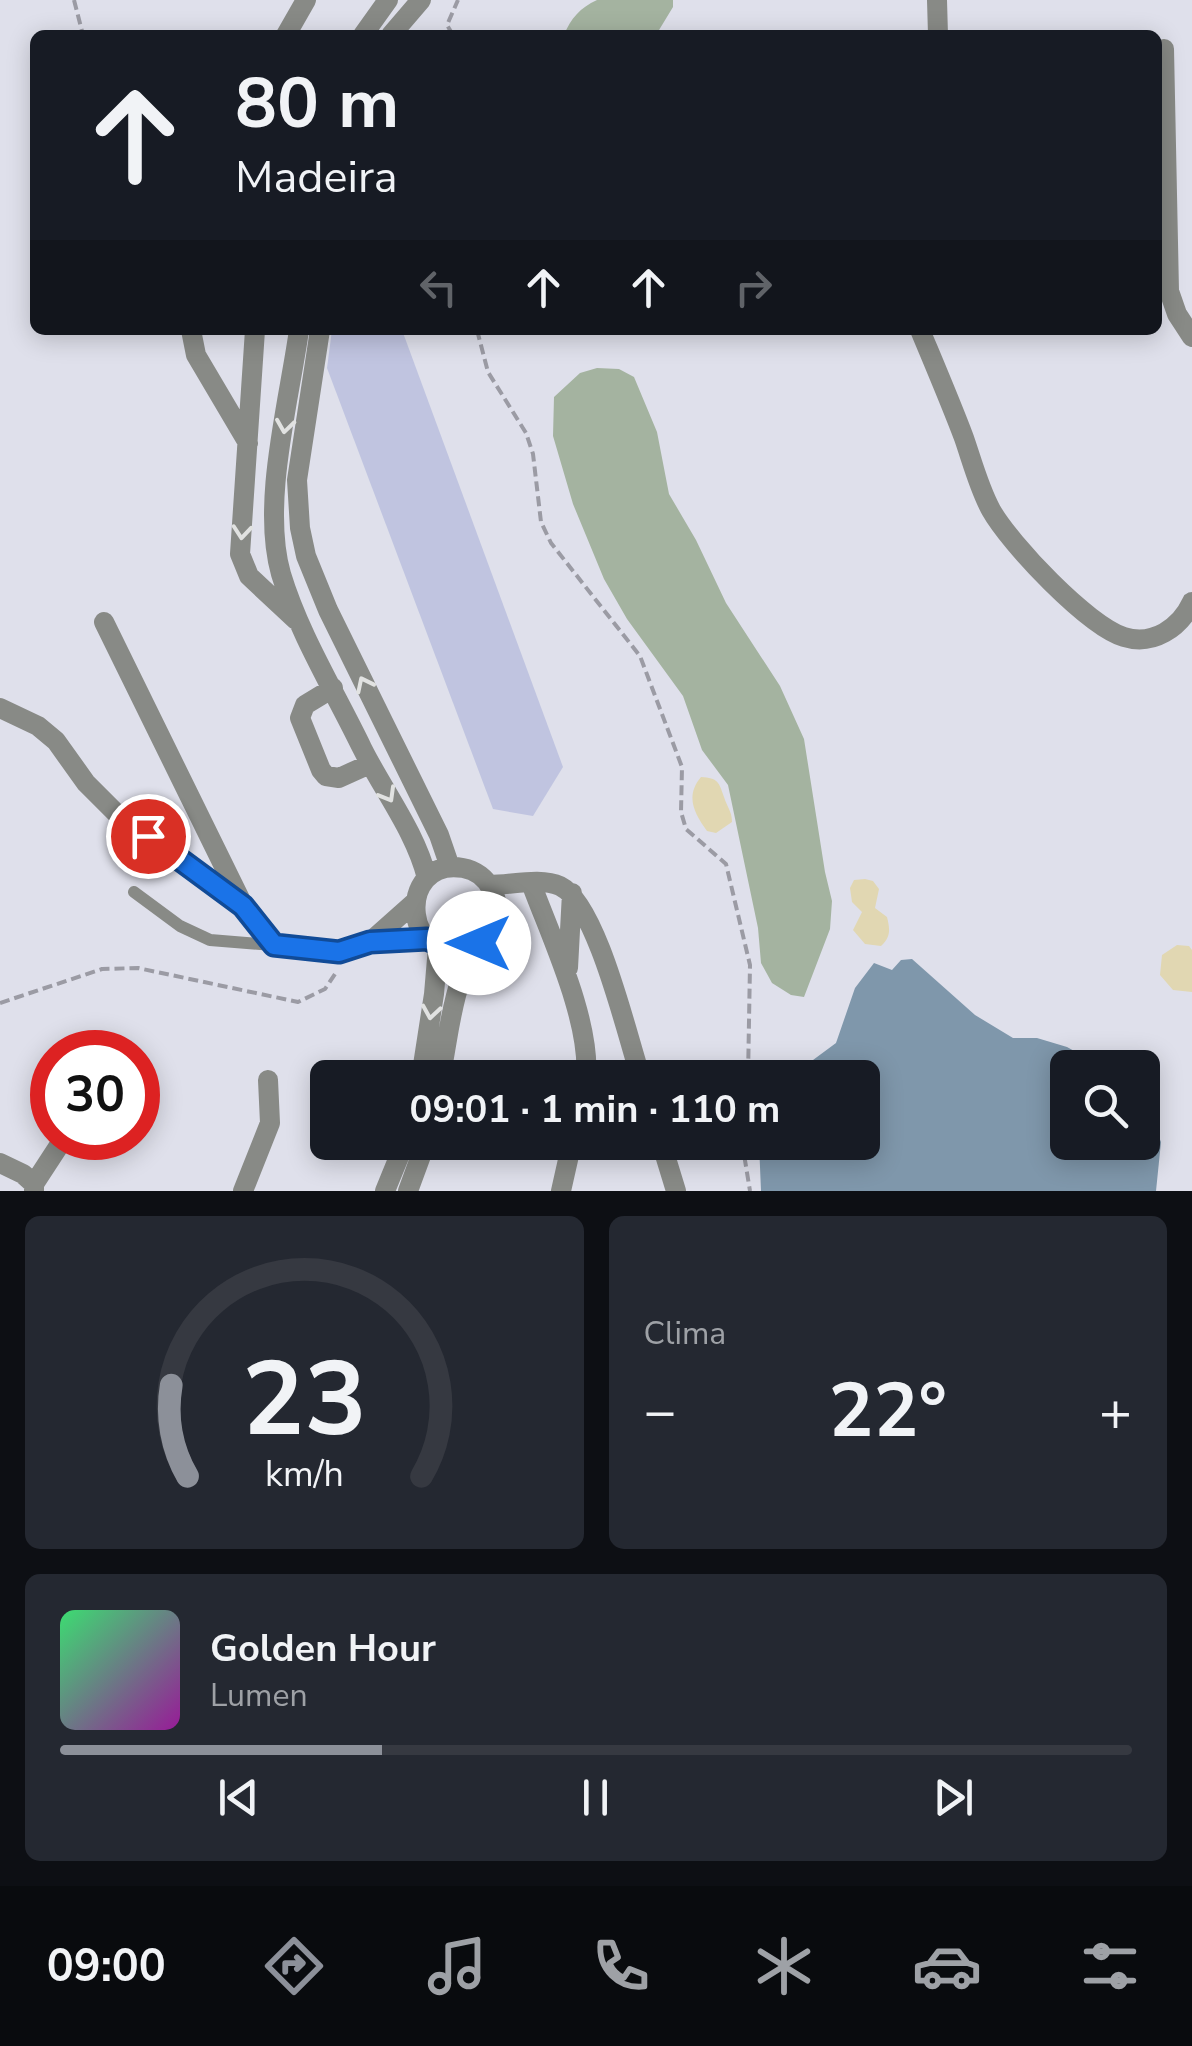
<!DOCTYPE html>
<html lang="es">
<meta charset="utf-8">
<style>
:root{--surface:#171b24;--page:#242831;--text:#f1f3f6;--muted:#9ea1a6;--line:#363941;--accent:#8c9099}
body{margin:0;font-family:"Nunito Sans",sans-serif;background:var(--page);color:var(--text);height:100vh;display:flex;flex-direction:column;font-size:38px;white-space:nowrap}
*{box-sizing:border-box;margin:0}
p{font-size:32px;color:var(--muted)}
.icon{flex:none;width:55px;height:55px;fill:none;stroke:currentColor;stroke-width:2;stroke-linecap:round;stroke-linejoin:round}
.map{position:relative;height:1191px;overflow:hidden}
.side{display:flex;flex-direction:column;gap:25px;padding:25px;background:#0d0f14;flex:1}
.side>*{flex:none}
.guide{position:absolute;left:30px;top:30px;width:1132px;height:305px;border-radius:15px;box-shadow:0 5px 25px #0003;background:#171b24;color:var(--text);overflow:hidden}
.fabs{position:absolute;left:1050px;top:1050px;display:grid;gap:20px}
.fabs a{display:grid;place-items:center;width:110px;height:110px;border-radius:15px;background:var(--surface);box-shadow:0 5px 25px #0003;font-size:50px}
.speed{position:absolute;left:30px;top:1030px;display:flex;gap:20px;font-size:50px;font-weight:700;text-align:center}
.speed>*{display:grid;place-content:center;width:130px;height:130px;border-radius:50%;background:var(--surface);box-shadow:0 5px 25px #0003;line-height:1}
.speed .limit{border:15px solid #d22;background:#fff;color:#111}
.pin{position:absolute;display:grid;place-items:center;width:85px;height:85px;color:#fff;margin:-42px;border:5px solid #fff;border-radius:50%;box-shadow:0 2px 10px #0007}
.me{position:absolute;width:110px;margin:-55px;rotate:270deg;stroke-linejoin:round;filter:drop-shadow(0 0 8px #0008)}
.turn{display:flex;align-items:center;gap:35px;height:210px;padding:0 40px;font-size:45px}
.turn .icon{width:130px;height:130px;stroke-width:2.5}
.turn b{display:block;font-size:70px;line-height:85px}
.lanes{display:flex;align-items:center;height:95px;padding:0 40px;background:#0003;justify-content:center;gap:50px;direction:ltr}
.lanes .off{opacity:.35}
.big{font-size:75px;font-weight:700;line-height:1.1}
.side .tile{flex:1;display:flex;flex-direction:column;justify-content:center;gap:15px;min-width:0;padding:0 35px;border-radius:15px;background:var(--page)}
.side .dial{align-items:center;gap:0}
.dial svg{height:260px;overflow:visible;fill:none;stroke:var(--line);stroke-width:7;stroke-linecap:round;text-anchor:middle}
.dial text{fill:var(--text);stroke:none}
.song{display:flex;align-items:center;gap:30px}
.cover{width:120px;height:120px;border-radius:15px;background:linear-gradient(135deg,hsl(140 70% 55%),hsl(300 70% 35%))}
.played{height:10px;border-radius:5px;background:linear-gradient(90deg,var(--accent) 30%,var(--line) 30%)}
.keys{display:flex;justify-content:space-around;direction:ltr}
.heat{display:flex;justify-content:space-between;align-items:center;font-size:55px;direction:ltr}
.side .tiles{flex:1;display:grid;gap:25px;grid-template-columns:1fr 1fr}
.tile:last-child{grid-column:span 2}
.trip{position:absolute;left:310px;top:1060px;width:570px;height:100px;border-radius:15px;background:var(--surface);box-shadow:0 5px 25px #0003;font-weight:700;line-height:100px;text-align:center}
.dock{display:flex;height:160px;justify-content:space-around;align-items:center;background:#090b0e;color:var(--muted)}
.dock .icon{width:70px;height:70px}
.dock .selected{color:var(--accent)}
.dock b{font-size:45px;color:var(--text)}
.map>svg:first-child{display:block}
</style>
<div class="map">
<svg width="1192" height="1191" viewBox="0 0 1192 1191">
<rect width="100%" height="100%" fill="#dfe0eb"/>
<!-- green -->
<path fill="#a4b3a0" d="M597,0H673V7L656,35H564C571,18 580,8 597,0Z
M597,368L619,369L634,377L657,432L669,494L696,540L726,603L780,686L804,739L825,872L832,901L830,929L804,997L791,995L772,983L761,963L758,928L728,785L702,750L683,696L627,619L604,579L573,504L553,436L554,397L580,373Z"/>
<!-- sand -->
<path fill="#e1d7b2" d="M701,777C718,778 719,782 724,797C727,807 732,811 732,822L716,833L707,831C694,813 685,796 701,777Z
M865,879L873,881L879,889L875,908L887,917C890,929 891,937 881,946L865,944L853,930L862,912L852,902L850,888L854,880Z
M1177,945L1189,946L1192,950V992L1173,990L1160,975L1162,955Z"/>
<!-- water -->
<path fill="#7f97ab" d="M912,959L975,1015L1013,1038H1037L1067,1047L1103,1067L1068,1068V1142H1142L1143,1099L1161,1142L1156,1191H761L759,1143L862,1142V1078L790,1077L836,1043L855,988L874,963L892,970L901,960Z"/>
<!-- building -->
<path fill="#c0c4e0" d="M332,330H402L563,767L533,816L493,809L327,368Z"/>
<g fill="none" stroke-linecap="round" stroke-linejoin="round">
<!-- path -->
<path stroke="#9b9ba4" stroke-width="4" stroke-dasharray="10 5" stroke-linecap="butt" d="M74,0L83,35
M453,35L447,25L458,0
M477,330L488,372L526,433L533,454L541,522L551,543L640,656L682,767L681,812L686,829L726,864L750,965L748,1078
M0,1003L102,969L138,968L298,1002L325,989L337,971
M742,1142L750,1191"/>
<!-- service -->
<path stroke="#888a86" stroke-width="12" d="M134,892L180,926L210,940L273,945"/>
<!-- minor -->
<path stroke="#888a86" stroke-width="20" d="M937,0L938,35
M286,35L306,0
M363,35L388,0
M391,35L421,0
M1164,49L1169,291L1177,314L1192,337
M191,330L196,355L248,443
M255,330L240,554L249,576L296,620
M299,330C289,402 261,504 281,574C299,634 335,692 362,748C384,792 415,831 427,878
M320,330L297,480L300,528L306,556L328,610L439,835L450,867
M920,330C935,366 950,401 964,438C972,461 979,488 991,510C1010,544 1088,626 1124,637C1153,646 1180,628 1192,602
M104,622L243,905L273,945L339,952L370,942L427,939
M333,688L305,705L300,718L321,770L326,776L339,778L370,764
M0,708L38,726L56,741L86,783L116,813L241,904
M531,883C551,937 591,1021 586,1078
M490,885C511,885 541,877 560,886C597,904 627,1036 641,1078
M370,942L415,902
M568,968L572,893
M421,1078L434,994L438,947
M440,1078C447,1046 450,1009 461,979C471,950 510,923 492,890C486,878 475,870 463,868C394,856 401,978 479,943
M661,1142L676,1191
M0,1163L23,1174L34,1184
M34,1191V1184L64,1138
M243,1191L270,1123L268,1080
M385,1191L405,1142
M408,1191L426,1142
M561,1191L572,1142"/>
</g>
<!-- one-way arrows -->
<defs><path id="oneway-chevron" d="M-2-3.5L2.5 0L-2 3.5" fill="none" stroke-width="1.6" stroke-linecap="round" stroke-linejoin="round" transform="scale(2.5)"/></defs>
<g stroke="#e1e2e1">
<use href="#oneway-chevron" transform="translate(285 426) rotate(98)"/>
<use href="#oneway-chevron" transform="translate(242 532) rotate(95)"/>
<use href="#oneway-chevron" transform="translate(364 684) rotate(-116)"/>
<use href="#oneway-chevron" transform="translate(388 795) rotate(60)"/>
<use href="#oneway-chevron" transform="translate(431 1012) rotate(99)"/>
</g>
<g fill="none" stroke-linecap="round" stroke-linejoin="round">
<defs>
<path id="route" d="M148,836L243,906L274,945L339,952L370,942L427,939L452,950L466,949L479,943"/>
</defs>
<!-- route casing -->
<use href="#route" stroke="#114b97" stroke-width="25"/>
<!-- route -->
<use href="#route" stroke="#1a73e8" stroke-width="18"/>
</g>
</svg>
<div class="fabs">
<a><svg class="icon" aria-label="search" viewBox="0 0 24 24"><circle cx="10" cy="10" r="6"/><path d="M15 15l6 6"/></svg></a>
</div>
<div class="speed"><div class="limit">30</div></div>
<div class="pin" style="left:148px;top:836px;background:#d93025"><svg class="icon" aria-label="arrive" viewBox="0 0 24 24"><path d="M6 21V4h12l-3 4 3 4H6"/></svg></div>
<svg class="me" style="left:479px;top:943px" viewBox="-20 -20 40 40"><circle r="19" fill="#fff"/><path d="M0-13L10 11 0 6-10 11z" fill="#1a73e8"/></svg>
<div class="trip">09:01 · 1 min · 110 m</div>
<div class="guide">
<div class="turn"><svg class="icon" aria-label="ahead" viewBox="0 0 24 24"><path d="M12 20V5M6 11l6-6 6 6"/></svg><div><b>80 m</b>Madeira</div></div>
<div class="lanes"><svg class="icon off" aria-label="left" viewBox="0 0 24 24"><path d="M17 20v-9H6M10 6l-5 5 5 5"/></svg><svg class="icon" aria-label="ahead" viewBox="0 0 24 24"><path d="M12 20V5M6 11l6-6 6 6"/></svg><svg class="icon" aria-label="ahead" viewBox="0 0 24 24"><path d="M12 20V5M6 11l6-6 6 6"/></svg><svg class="icon off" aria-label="right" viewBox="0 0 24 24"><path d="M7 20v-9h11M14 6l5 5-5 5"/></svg></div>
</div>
</div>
<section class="side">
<div class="tiles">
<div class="tile dial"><svg viewBox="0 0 100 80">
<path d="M14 69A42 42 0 1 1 86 69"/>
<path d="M14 69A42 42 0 0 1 9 41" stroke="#8c9099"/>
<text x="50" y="56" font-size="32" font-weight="700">23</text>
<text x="50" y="72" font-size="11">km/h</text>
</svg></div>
<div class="tile"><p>Clima</p>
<div class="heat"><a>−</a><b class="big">22°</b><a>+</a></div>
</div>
<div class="tile">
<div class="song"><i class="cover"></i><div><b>Golden Hour</b><p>Lumen</p></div></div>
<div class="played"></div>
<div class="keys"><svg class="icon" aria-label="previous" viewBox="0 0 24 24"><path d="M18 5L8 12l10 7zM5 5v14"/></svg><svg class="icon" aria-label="pause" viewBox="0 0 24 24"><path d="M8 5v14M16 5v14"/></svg><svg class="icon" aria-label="next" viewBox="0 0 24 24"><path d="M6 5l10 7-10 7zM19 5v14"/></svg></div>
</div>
</div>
</section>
<nav class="dock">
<b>09:00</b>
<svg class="icon selected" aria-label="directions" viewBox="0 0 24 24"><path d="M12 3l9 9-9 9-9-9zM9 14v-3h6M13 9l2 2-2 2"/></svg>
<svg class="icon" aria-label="music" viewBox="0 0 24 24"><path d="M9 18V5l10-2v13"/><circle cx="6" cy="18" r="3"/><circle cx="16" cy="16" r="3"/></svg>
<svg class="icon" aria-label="phone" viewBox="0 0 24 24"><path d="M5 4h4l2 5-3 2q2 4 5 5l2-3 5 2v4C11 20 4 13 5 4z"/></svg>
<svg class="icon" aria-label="climate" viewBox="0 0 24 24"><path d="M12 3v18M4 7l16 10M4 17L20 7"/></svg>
<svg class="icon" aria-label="car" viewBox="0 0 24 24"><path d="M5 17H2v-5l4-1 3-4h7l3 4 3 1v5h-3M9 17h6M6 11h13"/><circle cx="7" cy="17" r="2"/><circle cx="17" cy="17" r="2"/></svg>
<svg class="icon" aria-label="filters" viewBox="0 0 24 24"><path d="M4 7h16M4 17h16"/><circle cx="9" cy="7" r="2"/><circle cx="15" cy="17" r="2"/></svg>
</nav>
